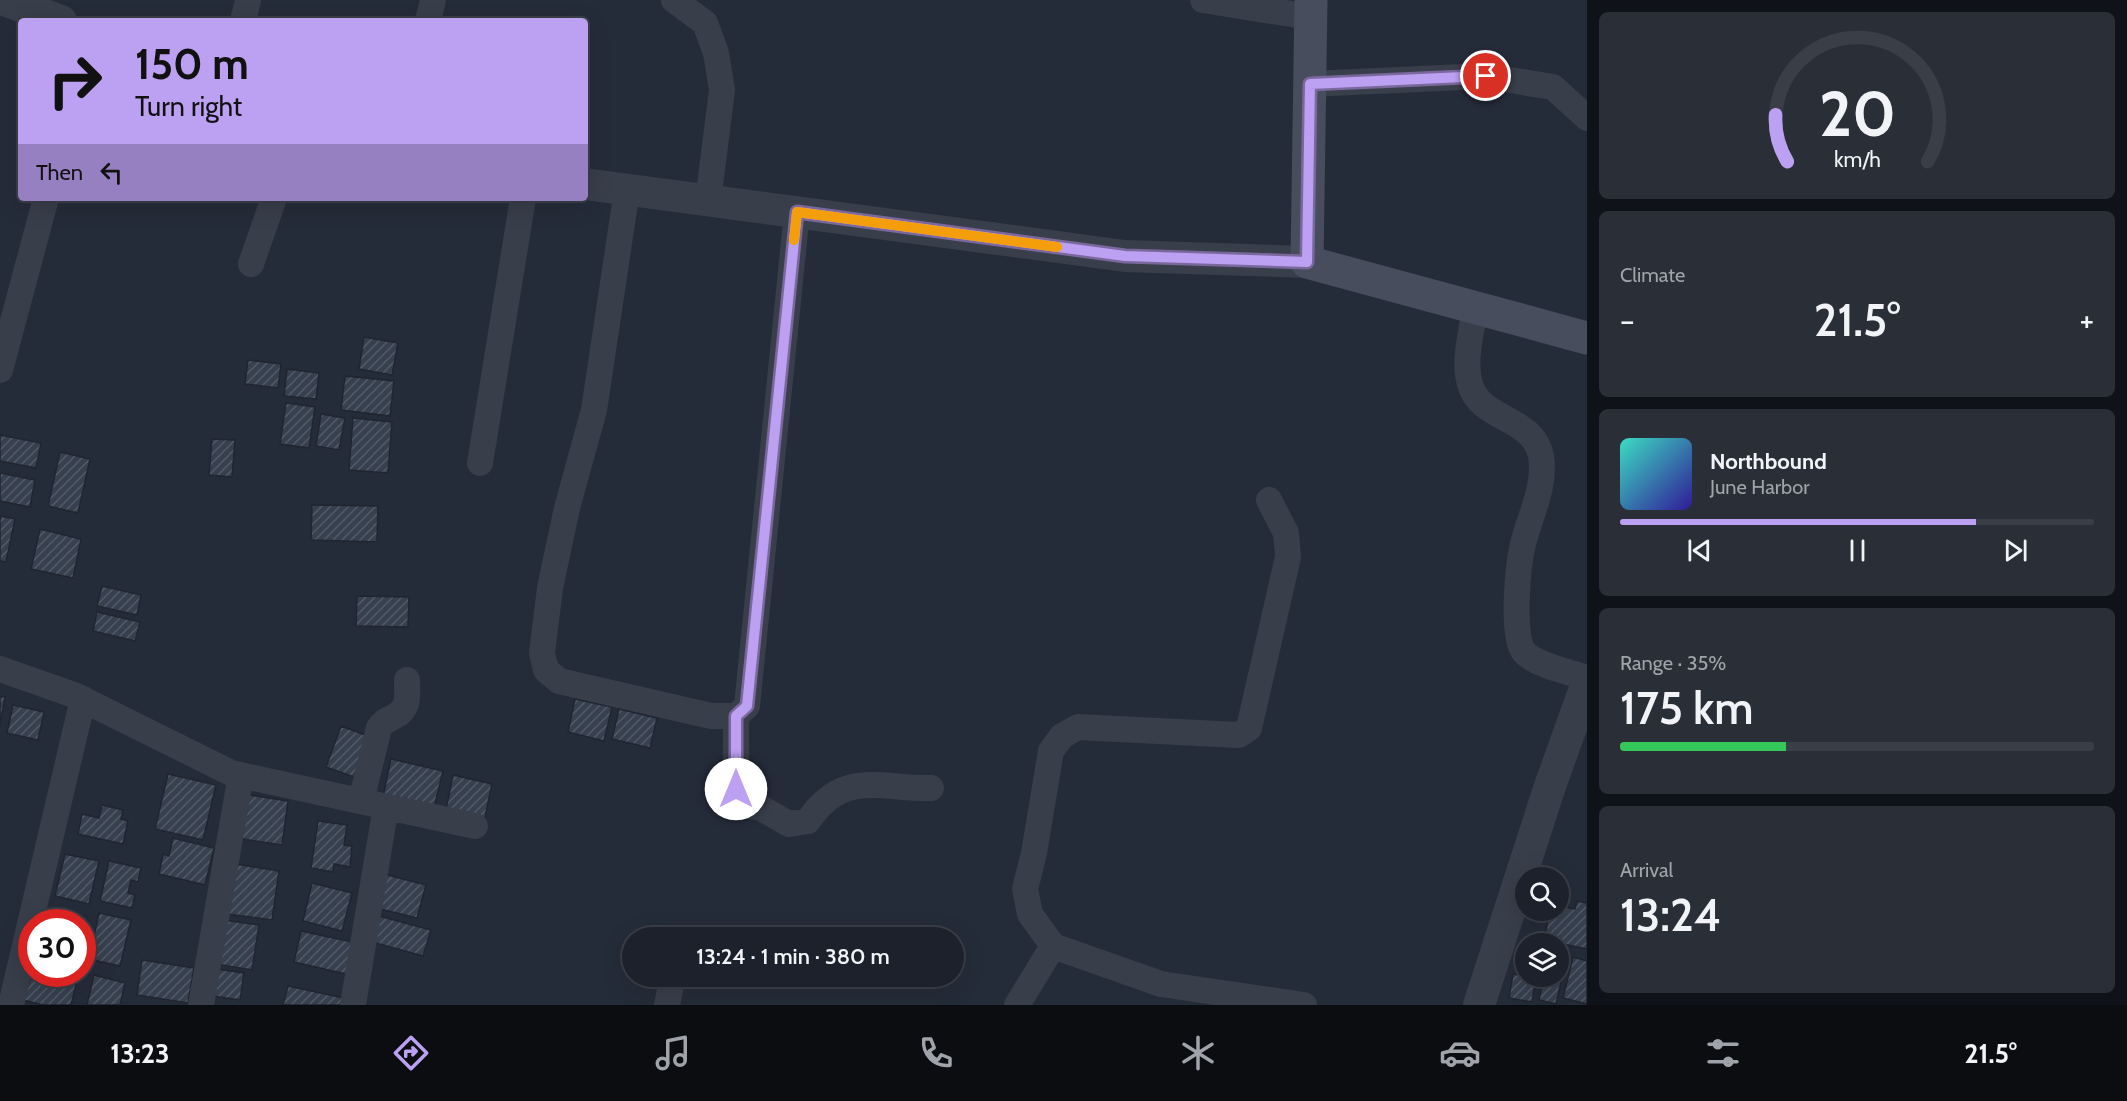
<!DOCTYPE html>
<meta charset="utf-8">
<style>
:root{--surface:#1c212b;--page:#292e37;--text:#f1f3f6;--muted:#a0a3a9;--line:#3a3e47;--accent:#bca0f2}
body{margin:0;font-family:Cabin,sans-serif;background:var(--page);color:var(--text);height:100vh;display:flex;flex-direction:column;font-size:22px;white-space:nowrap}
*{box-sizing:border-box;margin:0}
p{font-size:20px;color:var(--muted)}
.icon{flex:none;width:33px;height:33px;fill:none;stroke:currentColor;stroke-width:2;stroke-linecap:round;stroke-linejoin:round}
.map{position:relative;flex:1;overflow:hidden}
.sheet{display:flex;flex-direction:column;gap:12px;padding:12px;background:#0f1218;width:540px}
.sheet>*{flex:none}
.guide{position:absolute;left:18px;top:18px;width:570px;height:183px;border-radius:6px;box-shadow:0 6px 24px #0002,0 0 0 2px var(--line);background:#bca0f2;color:#111;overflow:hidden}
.controls{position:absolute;left:1515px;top:867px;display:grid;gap:12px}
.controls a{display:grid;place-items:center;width:54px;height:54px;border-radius:50%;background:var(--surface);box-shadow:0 6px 24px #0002,0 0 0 2px var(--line);font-size:30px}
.speed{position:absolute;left:18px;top:909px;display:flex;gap:12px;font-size:30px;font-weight:700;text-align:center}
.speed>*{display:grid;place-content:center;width:78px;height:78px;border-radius:50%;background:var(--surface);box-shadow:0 6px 24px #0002,0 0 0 2px var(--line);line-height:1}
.speed .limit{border:9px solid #d22;background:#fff;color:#111}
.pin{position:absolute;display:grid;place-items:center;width:51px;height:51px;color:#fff;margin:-26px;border:3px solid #fff;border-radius:50%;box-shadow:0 2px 6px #0007}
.me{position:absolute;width:66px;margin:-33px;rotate:0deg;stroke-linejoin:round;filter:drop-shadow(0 0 4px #0008)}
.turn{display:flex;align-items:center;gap:21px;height:126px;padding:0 18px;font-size:27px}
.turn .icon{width:78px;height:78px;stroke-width:2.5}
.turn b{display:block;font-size:42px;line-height:51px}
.then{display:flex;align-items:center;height:57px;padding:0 18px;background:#0003;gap:12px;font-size:22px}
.big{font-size:45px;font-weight:600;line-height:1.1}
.sheet .widget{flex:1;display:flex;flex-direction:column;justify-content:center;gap:9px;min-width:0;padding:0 21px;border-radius:9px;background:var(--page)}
.sheet .dial{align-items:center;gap:0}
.dial svg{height:156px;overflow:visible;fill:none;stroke:var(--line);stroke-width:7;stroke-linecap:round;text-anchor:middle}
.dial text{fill:var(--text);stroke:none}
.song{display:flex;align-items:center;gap:18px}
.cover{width:72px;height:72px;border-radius:9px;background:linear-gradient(135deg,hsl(170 70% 55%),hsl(250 70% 35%))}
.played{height:6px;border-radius:3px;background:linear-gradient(90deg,var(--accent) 75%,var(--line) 75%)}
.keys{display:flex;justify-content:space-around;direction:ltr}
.heat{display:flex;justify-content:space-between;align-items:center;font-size:33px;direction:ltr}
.charge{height:9px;border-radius:4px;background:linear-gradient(90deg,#34c759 35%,var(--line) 0)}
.trip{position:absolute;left:622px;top:927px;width:342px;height:60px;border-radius:30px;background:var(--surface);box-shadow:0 6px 24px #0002,0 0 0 2px var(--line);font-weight:600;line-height:60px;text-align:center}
.tabs{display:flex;height:96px;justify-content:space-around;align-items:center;background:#0b0d11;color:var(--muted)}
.tabs .icon{width:42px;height:42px}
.tabs .selected{color:var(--accent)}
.tabs b{font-size:27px;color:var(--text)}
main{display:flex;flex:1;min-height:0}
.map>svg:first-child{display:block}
</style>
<main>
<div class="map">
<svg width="1587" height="1005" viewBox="0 0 1587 1005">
<defs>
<pattern id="building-hatch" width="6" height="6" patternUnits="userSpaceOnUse" patternTransform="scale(1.5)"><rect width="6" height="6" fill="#37404f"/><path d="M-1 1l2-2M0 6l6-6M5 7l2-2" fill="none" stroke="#525a67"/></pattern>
</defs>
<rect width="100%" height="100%" fill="#252c39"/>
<!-- building -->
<path fill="url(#building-hatch)" stroke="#202530" stroke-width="1.5" d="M364,337L398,343L392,375L359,369Z
M248,360L281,364L278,388L245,384Z
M287,369L319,373L316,399L284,396Z
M345,376L394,381L390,416L341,410Z
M286,403L315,407L309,448L280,444Z
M321,414L345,418L339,450L316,446Z
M353,418L392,422L388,473L349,470Z
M0,435L41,443L36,468L0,461Z
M212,439L235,440L232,477L209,475Z
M60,452L90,459L78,513L48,506Z
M0,473L35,480L30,507L0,501Z
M312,505L378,506L377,542L311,540Z
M0,516L15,519L6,562L0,561Z
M40,529L81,539L73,578L31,569Z
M102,586L141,595L137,615L97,606Z
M357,596L409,597L408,627L356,626Z
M97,612L140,622L135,641L93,631Z
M0,696L5,697L0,726Z
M575,699L612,707L604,741L568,732Z
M13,705L44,712L38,740L7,733Z
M619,709L657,718L650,748L612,739Z
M341,726L368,736L354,777L326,767Z
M391,759L443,771L433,812L382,801Z
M168,774L216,785L203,840L155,829Z
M453,775L492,784L484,822L445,814Z
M243,794L288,801L282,845L236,838Z
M102,805L123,810L121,819L128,821L123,844L78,834L82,814L99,818Z
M318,821L347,825L344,845L352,846L350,867L334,864L333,872L311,868Z
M173,838L214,848L205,885L159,874L163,854L169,856Z
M65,854L99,861L89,904L55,896Z
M109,861L141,868L138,882L131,880L128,893L135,895L132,908L100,901Z
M235,864L279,871L272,920L227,914Z
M384,874L426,885L417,918L376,908Z
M312,883L352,893L342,931L303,921Z
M1577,901L1587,903V949L1544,940L1550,910H1558V906L1575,909Z
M50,909L87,917L82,935V922H46Z
M99,913L131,920L120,966L89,959Z
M379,916L431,930L423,956L372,942Z
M223,920L259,925L252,970L216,964Z
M301,931L357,943L350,975L294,962Z
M1522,944L1526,945V965L1517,963Z
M1573,957L1587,961V1004L1563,998Z
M142,960L194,968L188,1003L137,995Z
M216,969L244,973L240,1000L212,996Z
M32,974H44L77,981L71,1005H43L23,1000Z
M1513,974L1536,978L1532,1002L1509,998Z
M94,975L125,983L120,1005H87Z
M1544,976L1562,978L1556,1004L1539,1000Z
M288,986L344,998L342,1005H283Z"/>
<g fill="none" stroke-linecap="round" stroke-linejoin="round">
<!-- minor -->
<path stroke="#383e4a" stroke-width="26" d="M674,0L705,23L716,53L722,90L708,201
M1203,0L1310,17
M243,21L248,0
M428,21L433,0
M1310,84L1486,76L1553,87L1587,118
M627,190L594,410L567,508L550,588L542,653L546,670L559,681L711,716H736L747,706L797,212
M251,264L274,198
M1475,307C1472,331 1463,361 1470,384C1480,421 1533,416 1541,456C1546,487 1530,515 1523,544C1518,564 1511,637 1524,652C1535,665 1570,672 1587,678
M0,370L46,198
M480,463L523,198
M1269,500L1286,533L1288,557L1249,728L1239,735L1078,727L1062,736L1051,751L1034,853L1025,889L1030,914L1053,946L1161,984L1304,1005
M0,669L74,695L231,773L475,826
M736,716V789L743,805L761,808L789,824L808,821C843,769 880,789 931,788
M361,801L379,728C383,721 388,720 395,716C410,709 407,694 407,680
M11,1005L83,699
M201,1005L241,775
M353,1005L386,806
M667,1005L672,980
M1017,1005L1053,946"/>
<!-- tertiary -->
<path stroke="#383e4a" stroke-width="32" d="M4,0L61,21
M585,184L1125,256L1307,262
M1479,1005L1550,786L1587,683"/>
<!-- secondary -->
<path stroke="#474d5c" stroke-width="33" d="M1311,0L1307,262L1587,338"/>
</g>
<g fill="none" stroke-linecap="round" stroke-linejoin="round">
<defs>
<path id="route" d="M736,789V716L747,706L797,212L1125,256L1307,262L1310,84L1486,76"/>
</defs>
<!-- route casing -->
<use href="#route" stroke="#7a689d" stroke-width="15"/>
<!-- route -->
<use href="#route" stroke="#bca0f2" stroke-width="10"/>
<!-- slow -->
<path stroke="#f59e0b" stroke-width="10" d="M794,240L797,212L1057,247"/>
</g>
</svg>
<div class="controls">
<a><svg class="icon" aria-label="search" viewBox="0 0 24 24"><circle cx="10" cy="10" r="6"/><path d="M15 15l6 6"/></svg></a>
<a><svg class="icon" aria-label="layers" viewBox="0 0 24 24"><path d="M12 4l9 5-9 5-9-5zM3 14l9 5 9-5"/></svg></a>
</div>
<div class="speed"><div class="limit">30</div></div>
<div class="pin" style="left:1486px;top:76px;background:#d93025"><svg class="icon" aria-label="arrive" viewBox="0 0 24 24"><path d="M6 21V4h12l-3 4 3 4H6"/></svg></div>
<svg class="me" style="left:736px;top:789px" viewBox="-20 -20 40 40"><circle r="19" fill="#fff"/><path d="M0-13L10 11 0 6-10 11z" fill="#bca0f2"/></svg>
<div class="trip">13:24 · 1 min · 380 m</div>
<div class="guide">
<div class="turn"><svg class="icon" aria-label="right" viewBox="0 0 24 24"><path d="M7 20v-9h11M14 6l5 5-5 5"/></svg><div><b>150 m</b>Turn right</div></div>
<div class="then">Then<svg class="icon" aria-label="left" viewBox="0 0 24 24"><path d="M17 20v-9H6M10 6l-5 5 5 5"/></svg></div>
</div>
</div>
<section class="sheet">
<div class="widget dial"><svg viewBox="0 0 100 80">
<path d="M14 69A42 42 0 1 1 86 69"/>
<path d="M14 69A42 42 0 0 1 8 45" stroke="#bca0f2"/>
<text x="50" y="56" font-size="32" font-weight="700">20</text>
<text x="50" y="72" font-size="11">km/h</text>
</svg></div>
<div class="widget"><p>Climate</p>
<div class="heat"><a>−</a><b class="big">21.5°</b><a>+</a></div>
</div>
<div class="widget">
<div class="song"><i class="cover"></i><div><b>Northbound</b><p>June Harbor</p></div></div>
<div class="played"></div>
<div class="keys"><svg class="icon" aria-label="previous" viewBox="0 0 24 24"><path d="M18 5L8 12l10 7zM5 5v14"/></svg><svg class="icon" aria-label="pause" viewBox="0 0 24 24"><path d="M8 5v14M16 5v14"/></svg><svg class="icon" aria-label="next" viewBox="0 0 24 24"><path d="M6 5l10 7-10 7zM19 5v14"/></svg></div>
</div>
<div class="widget"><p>Range · 35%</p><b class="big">175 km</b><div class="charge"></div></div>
<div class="widget"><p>Arrival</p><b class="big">13:24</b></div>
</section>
</main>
<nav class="tabs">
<b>13:23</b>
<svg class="icon selected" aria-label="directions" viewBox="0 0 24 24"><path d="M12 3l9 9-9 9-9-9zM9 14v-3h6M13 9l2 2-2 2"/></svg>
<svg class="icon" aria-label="music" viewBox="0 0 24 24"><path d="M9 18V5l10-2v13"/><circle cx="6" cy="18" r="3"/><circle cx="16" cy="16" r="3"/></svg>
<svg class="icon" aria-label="phone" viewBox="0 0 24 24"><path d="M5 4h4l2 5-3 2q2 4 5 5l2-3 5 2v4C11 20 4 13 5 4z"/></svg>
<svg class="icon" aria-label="climate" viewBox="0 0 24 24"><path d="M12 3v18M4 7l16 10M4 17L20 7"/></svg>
<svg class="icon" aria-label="car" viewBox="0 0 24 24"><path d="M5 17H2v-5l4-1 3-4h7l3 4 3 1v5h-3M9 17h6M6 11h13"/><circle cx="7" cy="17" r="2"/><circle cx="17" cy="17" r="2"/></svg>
<svg class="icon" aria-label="filters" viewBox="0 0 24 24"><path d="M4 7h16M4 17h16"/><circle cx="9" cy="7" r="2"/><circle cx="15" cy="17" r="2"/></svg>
<b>21.5°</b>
</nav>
